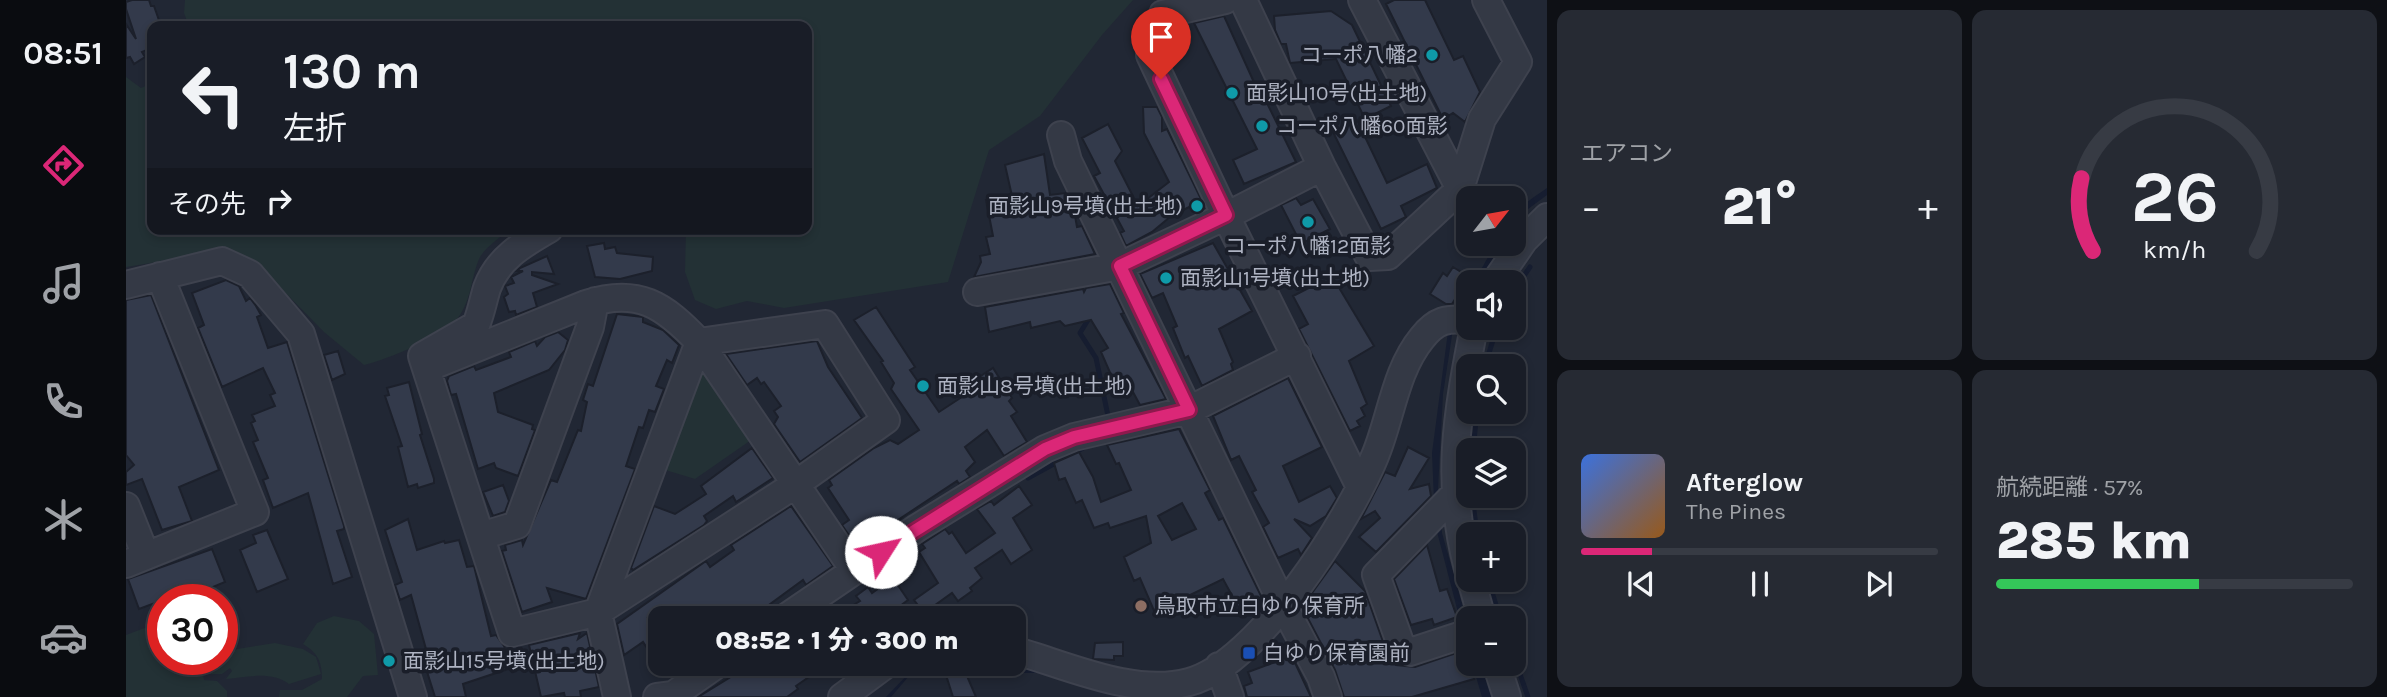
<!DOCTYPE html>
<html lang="ja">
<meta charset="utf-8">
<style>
:root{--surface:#191d27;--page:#262a33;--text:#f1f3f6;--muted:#9fa2a7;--line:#373b44;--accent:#db2777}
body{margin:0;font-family:Karla,"Noto Sans JP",sans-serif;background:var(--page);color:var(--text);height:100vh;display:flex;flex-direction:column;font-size:26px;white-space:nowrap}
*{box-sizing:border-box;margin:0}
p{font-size:23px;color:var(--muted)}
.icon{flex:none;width:38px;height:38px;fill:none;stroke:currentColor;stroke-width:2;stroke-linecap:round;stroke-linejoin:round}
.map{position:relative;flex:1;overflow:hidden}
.panel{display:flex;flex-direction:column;gap:10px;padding:10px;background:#0e1015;width:840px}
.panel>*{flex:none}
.guide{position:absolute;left:21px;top:21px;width:665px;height:214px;border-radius:14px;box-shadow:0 4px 10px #0003,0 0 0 2px var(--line);background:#191d27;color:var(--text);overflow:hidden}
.needle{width:46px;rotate:59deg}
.tools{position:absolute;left:1330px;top:186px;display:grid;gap:14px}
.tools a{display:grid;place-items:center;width:70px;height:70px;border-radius:14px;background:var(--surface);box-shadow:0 4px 10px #0003,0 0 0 2px var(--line);font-size:35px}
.speed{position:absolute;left:21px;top:584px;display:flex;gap:14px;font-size:35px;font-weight:700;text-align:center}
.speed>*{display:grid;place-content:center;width:91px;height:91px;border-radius:50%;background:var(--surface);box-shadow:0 4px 10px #0003,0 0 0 2px var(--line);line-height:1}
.speed .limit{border:10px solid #d22;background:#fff;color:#111}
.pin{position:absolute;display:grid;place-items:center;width:60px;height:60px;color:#fff;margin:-72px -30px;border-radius:50% 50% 50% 0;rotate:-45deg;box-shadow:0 0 7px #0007}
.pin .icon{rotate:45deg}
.me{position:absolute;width:77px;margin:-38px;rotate:55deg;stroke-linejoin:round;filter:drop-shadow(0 0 5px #0008)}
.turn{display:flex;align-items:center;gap:24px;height:147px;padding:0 21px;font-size:32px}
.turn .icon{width:91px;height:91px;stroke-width:2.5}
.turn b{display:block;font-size:49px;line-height:60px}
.then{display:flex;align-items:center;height:66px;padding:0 21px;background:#0003;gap:14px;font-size:26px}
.big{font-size:52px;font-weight:800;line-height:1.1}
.panel .tile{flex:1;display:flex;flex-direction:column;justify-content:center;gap:10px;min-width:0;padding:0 24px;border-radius:14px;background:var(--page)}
.panel .dial{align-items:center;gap:0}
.dial svg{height:182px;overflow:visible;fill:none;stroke:var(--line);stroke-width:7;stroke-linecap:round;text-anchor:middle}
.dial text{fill:var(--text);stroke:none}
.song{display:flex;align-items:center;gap:21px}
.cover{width:84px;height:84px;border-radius:10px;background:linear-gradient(135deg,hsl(220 70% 55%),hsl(30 70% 35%))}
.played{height:7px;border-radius:4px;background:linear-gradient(90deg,var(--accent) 20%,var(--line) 20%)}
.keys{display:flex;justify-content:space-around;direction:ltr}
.heat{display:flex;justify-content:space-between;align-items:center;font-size:38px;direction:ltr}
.charge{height:10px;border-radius:5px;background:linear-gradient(90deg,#34c759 57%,var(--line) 0)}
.panel .tiles{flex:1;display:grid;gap:10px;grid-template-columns:repeat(2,1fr)}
.trip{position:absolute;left:522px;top:606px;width:378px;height:70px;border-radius:14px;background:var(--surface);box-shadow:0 4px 10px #0003,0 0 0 2px var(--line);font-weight:800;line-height:70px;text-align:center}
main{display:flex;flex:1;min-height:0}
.tabs{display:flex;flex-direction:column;width:126px;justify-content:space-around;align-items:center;background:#0a0c10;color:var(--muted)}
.tabs .icon{width:49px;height:49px}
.tabs .on{color:var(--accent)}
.tabs b{font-size:32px;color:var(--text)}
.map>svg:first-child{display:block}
</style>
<main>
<nav class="tabs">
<b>08:51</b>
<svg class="icon on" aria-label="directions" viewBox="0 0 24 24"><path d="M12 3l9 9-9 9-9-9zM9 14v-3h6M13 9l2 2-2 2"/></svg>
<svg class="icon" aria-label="music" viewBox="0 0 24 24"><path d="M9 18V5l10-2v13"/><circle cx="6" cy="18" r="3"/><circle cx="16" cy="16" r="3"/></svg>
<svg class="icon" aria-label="phone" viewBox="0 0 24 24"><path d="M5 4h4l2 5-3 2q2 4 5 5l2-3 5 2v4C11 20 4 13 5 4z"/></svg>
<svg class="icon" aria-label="climate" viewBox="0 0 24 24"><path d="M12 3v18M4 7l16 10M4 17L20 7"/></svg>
<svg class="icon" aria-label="car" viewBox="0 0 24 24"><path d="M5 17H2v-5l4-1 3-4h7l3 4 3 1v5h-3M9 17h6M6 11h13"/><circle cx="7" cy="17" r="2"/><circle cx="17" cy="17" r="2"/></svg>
</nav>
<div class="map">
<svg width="1421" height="697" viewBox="0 0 1421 697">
<rect width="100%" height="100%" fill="#212734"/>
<!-- green -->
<path fill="#233135" d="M59,0H1007L976,35L914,116L863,150L822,282L658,308L621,301L590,309L569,300L559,272L560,229H681V26H63L58,13Z
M0,77L15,88L26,83V229H384C375,237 358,248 353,259C345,278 346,296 334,315C319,336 263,359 238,365L198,332L145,278L119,259L98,251L0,267Z
M581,374L628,438L569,479L533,468L572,375Z
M208,616L233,621L248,634L252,675L237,676L221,697H153L154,690H176L196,679C196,662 192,653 177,644L191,623Z
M37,621V660H75L78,680L91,681L101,691V697H0V635Z
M149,643L177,649L190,657L195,674L163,684C145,671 123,677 100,679L106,671L104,668L96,674H79L78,668H85L111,649Z"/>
<!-- water -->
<path fill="#161d30" d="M1421,188V195L1398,212L1388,227C1388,207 1406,199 1421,188Z
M1370,243H1377L1354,282H1348Z
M1342,291V301L1327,329L1317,394L1312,489L1316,533L1342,625V651L1309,524L1306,453L1323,324Z
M802,663H813L783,676L765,697H760L788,668Z
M852,663L913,669V673H886Z
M1346,663H1356L1366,697H1356Z"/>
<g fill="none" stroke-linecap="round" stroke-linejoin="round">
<!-- stream -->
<path stroke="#161d30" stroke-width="5" d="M1388,290L1404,267
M965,315L954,333L970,358L982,416
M1359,366L1371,327
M1347,450L1351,411
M902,478L957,448
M1346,495L1351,534
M1362,579L1374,618
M1388,657L1402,697"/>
</g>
<!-- building -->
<path fill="#333a4b" stroke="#1c202b" stroke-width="2" fill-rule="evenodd" d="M6,0H23L25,6H28L35,26H26V48L16,52L19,57L8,64L4,57L0,58V24L10,39L0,9V2Z
M1268,0H1299L1328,60L1337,56L1354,92L1339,122L1327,113L1317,119L1260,4Z
M1205,11L1226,25L1265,106L1239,119L1210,59L1164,63L1160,44H1155L1149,30L1148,16Z
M1098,16L1131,89L1133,87L1170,162L1118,184L1107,160L1131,149L1068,23Z
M1017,107H1031L1036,117V131L1041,129L1076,201L1057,210L1056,207L1026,232L1000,246L994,233L998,231L968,176L974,173L956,138L982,124L996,151L989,161L1012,206L1043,182L1018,133Z
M1231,120L1261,183L1301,164L1311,188L1275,206L1280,217L1255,229L1207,132Z
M918,154L924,195L940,193L948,210L951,227L956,226L969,254L848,277L855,262L854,256L864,254L860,237L867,236L860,200L886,196L879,165Z
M1170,198L1175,205L1187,199L1204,229L1175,244L1155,205Z
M478,243L479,249L489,247L491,253L527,257L526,271L494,279L469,277L461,246Z
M1087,243L1126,311L1093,329L1107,362L1105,364L1107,370L1076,386L1062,356L1059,358L1047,328L1051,326L1037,293L1026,298L1014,274Z
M421,256L428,274L406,272V275L432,284L407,293L411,307L390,315L389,311L383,312L378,297L382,294L379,286L388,283L385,277L397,271H391L394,268Z
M1327,267L1343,277L1326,304H1320L1304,294L1317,273L1321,276Z
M1206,276L1248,346L1223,361L1241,404L1235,408L1239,416L1231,421L1234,426L1224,431L1173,329L1182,324L1167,296Z
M100,280L113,286L120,301L124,298L130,306L135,315L131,317L142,348L161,342L218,526V529L211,531L226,577L207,584L182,493L147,508L137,480L142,478L127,442L132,440L125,423L129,421L126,415L149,406L144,395L149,393L137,368L96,387L72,328L78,325L66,293Z
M984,284L998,313L995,314L1040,399L1014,405L1000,379L989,384L975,352L982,348L965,320L939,326L934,321L905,328L904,322L863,332L859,307L957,289L958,292L960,288Z
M25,295L93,470L53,487L66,521L36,530L16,479L0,485V472L8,465L0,455V300Z
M750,307L789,367L784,370L813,412L845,391L841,385L867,368L886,398L883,401L891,412L885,416L901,442L878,456L861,430L839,447L849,462L840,471L844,477L833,484L831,481L731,547L716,525L723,520L702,488L706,485L703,480L748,448L764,440L772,444L793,430L765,389L768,383L755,362L757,361L728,320Z
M491,314L517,317V322L537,330L553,345L546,363L541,360L530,386L538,389L529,412L523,410L517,428L513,427L500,466L509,469L460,599L421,588L426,602L396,612L376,551L380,550L379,545L396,540L397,545L425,480L431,482L452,430L455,431L461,402L457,400L462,384L467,386Z
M432,332L442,340L439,350L423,370L368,393L372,412L407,425L406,429L409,430L392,476L370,468L368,463L352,469L330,394L325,395L321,381L323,376L348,366L350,370L385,357L383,352L409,341L411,346L419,337Z
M691,341L702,367L736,418L674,462L648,424L652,417L648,411L655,406L638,382L635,384L631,378L621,385L600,354Z
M212,351L219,374L206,380L198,355Z
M1162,378L1196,447L1157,466L1173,502L1204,486L1211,498L1200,516L1184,526L1168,519L1186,538L1175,555L1172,549L1152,558L1137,527L1143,523L1126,492L1130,490L1113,456L1105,460L1087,416Z
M283,382L296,434L294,435L308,479V483L292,488L291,484L282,487L272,447L276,446L259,396L263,395L261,388Z
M1053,429L1084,490L1079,493L1093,520L1097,518L1137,600L1115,612L1097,579L1062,596L1064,600L1029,613L1014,578L1008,581L998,557L1025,543L1020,516L984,528L982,523L968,528L956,500L950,503L939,478L933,480L928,463L953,452L967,477L975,502L1005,490L993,463L990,464L981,445ZM1056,503L1070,529L1046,540L1032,516Z
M1282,447L1303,458L1284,489L1303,484L1305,496L1250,552L1233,537L1254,518L1249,511L1235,519L1259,472L1269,476Z
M626,448L647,478L610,502L607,496L578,516L581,521L578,525L507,570L505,568L528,506L549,514L580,494L575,486Z
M377,485L383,501L379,512L367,516L357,492Z
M893,486L906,505L887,518L906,550L885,564L876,550L849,568L856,578L844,588L846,591L832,601L826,593L798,613L788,600L812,583L793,552L799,548L796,544L819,529L823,534L826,532L840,553L869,533L851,509L865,501L868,505Z
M665,506L707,566L680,585L677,580L625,618H522L534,634V668L517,642L498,655L491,624L580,561L584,567L608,550L605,545Z
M282,519L291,550L318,541L319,543L333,540L341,567L348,566L365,636L370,635L378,646L385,668L337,684L340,697H309L298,662L303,660L285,595L274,600L269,585L276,582L259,530Z
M141,530L162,579L131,592L114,550L130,543L127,535Z
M1301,545L1314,591L1321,589L1331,617L1308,625L1306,619L1285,625L1268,579Z
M86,549L99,582L56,600H37L13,609L2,579Z
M1209,561L1239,591L1260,650L1270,665L1289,667L1339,650L1348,679L1286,697H1218L1209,670L1176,607Z
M767,578L782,600L758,618H706L734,601L730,596L742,587L746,593Z
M454,633L452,639L461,633L473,687L454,691L455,697H439L438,693L415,697L403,645Z
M997,642V656H988V660L967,659L969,643Z
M1163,650L1185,697H1121L1118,686L1126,683L1122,672L1160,658L1157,652Z
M632,663H637L641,668L649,663H703L670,686L672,689L661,697H572L608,675L615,676Z
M838,669L850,697H827L820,675Z"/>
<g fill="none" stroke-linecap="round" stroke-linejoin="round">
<defs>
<path id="minor" d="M1099,0L1037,14L1024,55L1100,216L1196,167
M1117,0L1196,167L1243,257L1262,256L1334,189L1356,119L1392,62L1360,0
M1236,0L1334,189
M935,135L942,161L1157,605L1195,677L1202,697
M1369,282L1398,240L1421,217
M0,285L96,261L124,274L175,334L287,697
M851,292L994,266L1100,216L1234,487
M573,342L728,570
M301,368L460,304C512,287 538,305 573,342L699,324L760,420L670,484L472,612L386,633L296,356L350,325C355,313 357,301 361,288C372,258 397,244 423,229
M1330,493L1250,575L1275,645L1284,652L1342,633
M0,506L20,556
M355,536L391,525L464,327L469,301
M0,564L129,512L34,276
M1342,569C1319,482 1331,414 1348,327
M1345,579L1356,618
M659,618L791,528L919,449L948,437L1063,410L1171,356
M887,650C941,665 1007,697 1063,682C1132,664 1223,520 1249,456C1265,418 1269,371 1296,338C1310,320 1321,318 1342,320
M1370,663L1381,697
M1093,666L1104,697
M491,697L472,612L573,342
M531,697L547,695L593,663
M716,697L762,663"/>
</defs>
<!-- minor casing -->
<use href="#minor" stroke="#3e424e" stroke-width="30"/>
<!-- minor -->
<use href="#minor" stroke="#343945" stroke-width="26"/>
</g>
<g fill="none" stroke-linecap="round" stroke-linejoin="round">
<defs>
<path id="route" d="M755,552L919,449L948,437L1063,410L994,266L1100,215L1035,79"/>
</defs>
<!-- route casing -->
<use href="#route" stroke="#8e194d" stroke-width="18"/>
<!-- route -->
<use href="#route" stroke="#db2777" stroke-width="12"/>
</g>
<!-- markers -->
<g fill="#0f9aa8" stroke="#1a1e29" stroke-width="2.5">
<circle cx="1306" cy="55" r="7"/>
<circle cx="1106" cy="93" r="7"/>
<circle cx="1136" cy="126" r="7"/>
<circle cx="1071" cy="206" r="7"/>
<circle cx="1182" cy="222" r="7"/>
<circle cx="1040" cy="278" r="7"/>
<circle cx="797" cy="386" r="7"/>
<circle cx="263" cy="661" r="7"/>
</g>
<circle fill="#8d6e63" stroke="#1a1e29" stroke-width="2.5" cx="1015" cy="606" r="7"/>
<rect fill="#1a4fb4" stroke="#1a1e29" stroke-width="2.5" x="1116" y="646" width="14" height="14" rx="3.5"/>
<g text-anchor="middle" stroke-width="7" stroke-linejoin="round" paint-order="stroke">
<!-- poi labels -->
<g font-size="21" fill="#aeb3c2" stroke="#1a1e29" text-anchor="start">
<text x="1292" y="62" text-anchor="end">コーポ八幡2</text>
<text x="1120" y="100">面影山10号(出土地)</text>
<text x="1150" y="133">コーポ八幡60面影</text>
<text x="1057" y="213" text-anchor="end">面影山9号墳(出土地)</text>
<text x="1182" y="253" text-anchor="middle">コーポ八幡12面影</text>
<text x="1054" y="285">面影山1号墳(出土地)</text>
<text x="811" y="393">面影山8号墳(出土地)</text>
<text x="1029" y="613">鳥取市立白ゆり保育所</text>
<text x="1137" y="660">白ゆり保育園前</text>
<text x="277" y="668">面影山15号墳(出土地)</text>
</g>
</g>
</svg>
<div class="tools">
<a><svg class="needle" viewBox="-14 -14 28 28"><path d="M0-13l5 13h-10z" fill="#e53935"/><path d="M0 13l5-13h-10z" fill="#9fa2a7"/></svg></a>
<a><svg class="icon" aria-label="sound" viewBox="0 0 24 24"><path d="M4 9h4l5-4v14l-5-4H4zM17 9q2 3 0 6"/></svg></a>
<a><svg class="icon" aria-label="search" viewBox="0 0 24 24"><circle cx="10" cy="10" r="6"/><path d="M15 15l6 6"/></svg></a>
<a><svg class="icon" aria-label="layers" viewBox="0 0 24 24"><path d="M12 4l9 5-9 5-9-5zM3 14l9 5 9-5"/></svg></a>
<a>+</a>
<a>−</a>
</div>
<div class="speed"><div class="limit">30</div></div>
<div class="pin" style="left:1035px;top:79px;background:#d93025"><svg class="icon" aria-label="arrive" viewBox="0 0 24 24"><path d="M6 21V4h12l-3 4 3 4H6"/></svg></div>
<svg class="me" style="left:755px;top:552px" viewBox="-20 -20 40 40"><circle r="19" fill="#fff"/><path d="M0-13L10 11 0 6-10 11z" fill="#db2777"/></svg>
<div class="trip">08:52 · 1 分 · 300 m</div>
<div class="guide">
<div class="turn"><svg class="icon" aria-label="left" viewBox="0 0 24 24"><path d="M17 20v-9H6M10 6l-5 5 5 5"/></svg><div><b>130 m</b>左折</div></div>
<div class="then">その先<svg class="icon" aria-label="right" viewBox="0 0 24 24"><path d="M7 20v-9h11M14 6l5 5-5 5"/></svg></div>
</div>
</div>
<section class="panel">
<div class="tiles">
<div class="tile"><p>エアコン</p>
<div class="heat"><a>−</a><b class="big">21°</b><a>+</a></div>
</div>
<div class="tile dial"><svg viewBox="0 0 100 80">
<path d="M14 69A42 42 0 1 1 86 69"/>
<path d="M14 69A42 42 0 0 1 9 37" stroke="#db2777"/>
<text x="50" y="56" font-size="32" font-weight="700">26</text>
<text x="50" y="72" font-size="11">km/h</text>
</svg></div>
<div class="tile">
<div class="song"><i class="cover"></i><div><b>Afterglow</b><p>The Pines</p></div></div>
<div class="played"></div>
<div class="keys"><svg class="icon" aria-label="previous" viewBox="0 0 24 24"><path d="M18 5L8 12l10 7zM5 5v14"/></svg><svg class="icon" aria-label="pause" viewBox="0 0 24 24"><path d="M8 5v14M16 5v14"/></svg><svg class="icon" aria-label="next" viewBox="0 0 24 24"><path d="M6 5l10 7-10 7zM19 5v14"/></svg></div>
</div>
<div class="tile"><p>航続距離 · 57%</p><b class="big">285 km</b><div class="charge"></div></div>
</div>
</section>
</main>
